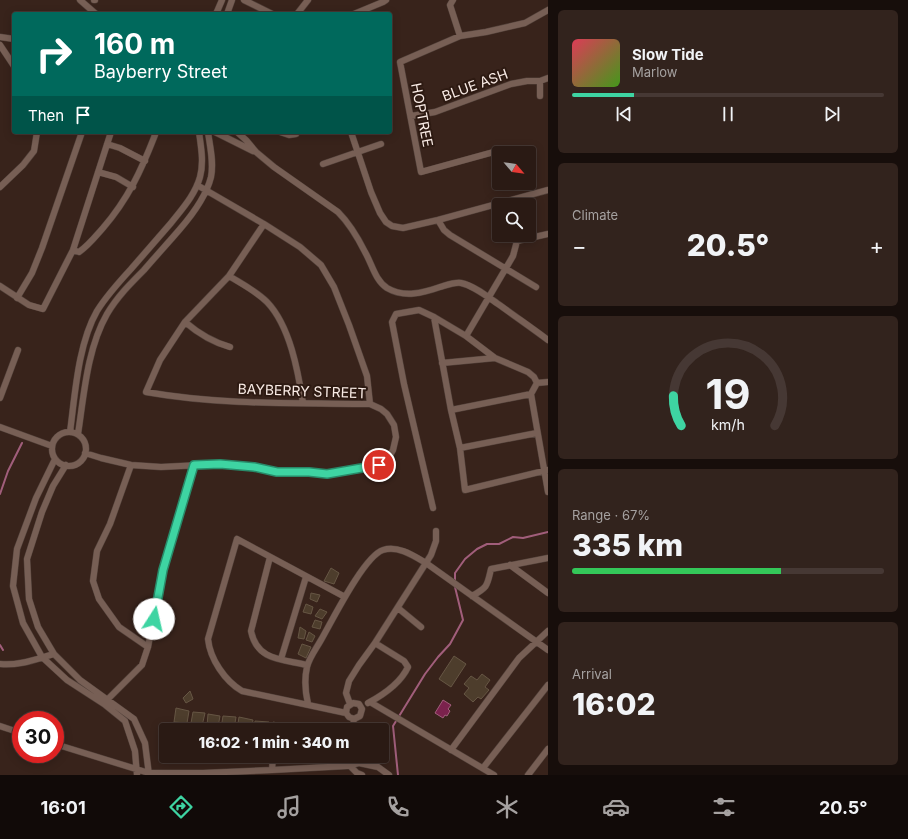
<!DOCTYPE html>
<meta charset="utf-8">
<style>
:root{--surface:#2a1a14;--page:#32231d;--text:#f1f3f6;--muted:#a5a1a0;--line:#463834;--accent:#3ed4a2}
body{margin:0;font-family:Inter,sans-serif;background:var(--page);color:var(--text);height:100vh;display:flex;flex-direction:column;font-size:15px;white-space:nowrap}
*{box-sizing:border-box;margin:0}
p{font-size:13px;color:var(--muted)}
.icon{flex:none;width:22px;height:22px;fill:none;stroke:currentColor;stroke-width:2;stroke-linecap:round;stroke-linejoin:round}
.map{position:relative;flex:1;overflow:hidden}
.sheet{display:flex;flex-direction:column;gap:10px;padding:10px;background:#170e0b;width:360px}
.sheet>*{flex:none}
.banner{position:absolute;left:12px;top:12px;width:380px;height:122px;border-radius:4px;box-shadow:0 2px 10px #0003,0 0 0 1px var(--line);background:#00695c;color:#fff;overflow:hidden}
.needle{width:26px;rotate:119deg}
.tools{position:absolute;left:492px;top:146px;display:grid;gap:8px}
.tools a{display:grid;place-items:center;width:44px;height:44px;border-radius:4px;background:var(--surface);box-shadow:0 2px 10px #0003,0 0 0 1px var(--line);font-size:20px}
.speed{position:absolute;left:12px;top:711px;display:flex;gap:8px;font-size:20px;font-weight:700;text-align:center}
.speed>*{display:grid;place-content:center;width:52px;height:52px;border-radius:50%;background:var(--surface);box-shadow:0 2px 10px #0003,0 0 0 1px var(--line);line-height:1}
.speed .limit{border:6px solid #d22;background:#fff;color:#111}
.pin{position:absolute;display:grid;place-items:center;width:34px;height:34px;color:#fff;margin:-17px;border:2px solid #fff;border-radius:50%;box-shadow:0 1px 4px #0007}
.me{position:absolute;width:44px;margin:-22px;rotate:10deg;stroke-linejoin:round;filter:drop-shadow(0 0 3px #0008)}
.turn{display:flex;align-items:center;gap:14px;height:84px;padding:0 16px;font-size:18px}
.turn .icon{width:52px;height:52px;stroke-width:2.5}
.turn b{display:block;font-size:28px;line-height:34px}
.then{display:flex;align-items:center;height:38px;padding:0 16px;background:#0003;gap:8px;font-size:15px}
.big{font-size:30px;font-weight:800;line-height:1.1}
.sheet .card{flex:1;display:flex;flex-direction:column;justify-content:center;gap:6px;min-width:0;padding:0 14px;border-radius:6px;background:var(--page)}
.sheet .dial{align-items:center;gap:0}
.dial svg{height:104px;overflow:visible;fill:none;stroke:var(--line);stroke-width:7;stroke-linecap:round;text-anchor:middle}
.dial text{fill:var(--text);stroke:none}
.song{display:flex;align-items:center;gap:12px}
.cover{width:48px;height:48px;border-radius:6px;background:linear-gradient(135deg,hsl(350 70% 55%),hsl(100 70% 35%))}
.played{height:4px;border-radius:2px;background:linear-gradient(90deg,var(--accent) 20%,var(--line) 20%)}
.keys{display:flex;justify-content:space-around;direction:ltr}
.heat{display:flex;justify-content:space-between;align-items:center;font-size:22px;direction:ltr}
.charge{height:6px;border-radius:3px;background:linear-gradient(90deg,#34c759 67%,var(--line) 0)}
.trip{position:absolute;left:159px;top:723px;width:230px;height:40px;border-radius:4px;background:var(--surface);box-shadow:0 2px 10px #0003,0 0 0 1px var(--line);font-weight:800;line-height:40px;text-align:center}
.tabs{display:flex;height:64px;justify-content:space-around;align-items:center;background:#110a08;color:var(--muted)}
.tabs .icon{width:28px;height:28px}
.tabs .active{color:var(--accent)}
.tabs b{font-size:18px;color:var(--text)}
main{display:flex;flex:1;min-height:0}
.map>svg:first-child{display:block}
</style>
<main>
<div class="map">
<svg width="548" height="775" viewBox="0 0 548 775">
<rect width="100%" height="100%" fill="#38231b"/>
<!-- water -->
<path fill="#7b224d" stroke="#a15e7b" d="M443,700L451,705L448,709L450,711L447,716L445,715L443,718L435,713Z"/>
<g fill="none" stroke-linecap="round" stroke-linejoin="round">
<!-- stream -->
<path stroke="#a15e7b" stroke-width="2" d="M0,494L8,471L22,443
M0,645L3,650
M398,775L393,726L425,674L438,657L450,644L463,620L455,587V573L465,559L477,549L487,544H499L513,537L523,538L548,532"/>
</g>
<!-- building -->
<path fill="#4d3d2c" stroke="#665644" d="M331,568L339,573L334,584L324,581Z
M311,593L320,595L317,602L310,599Z
M306,604L313,607L311,614L303,612Z
M320,609L327,612L322,619L315,616Z
M315,620L322,622L320,629L312,627Z
M300,627L306,631L304,639L298,638Z
M309,632L315,636L312,642L306,640Z
M302,644L311,647L306,658L298,654Z
M454,656L466,664L451,687L439,679Z
M482,674L490,680L485,687L489,690L481,699L478,697L473,702L464,694L469,688L464,684L471,676L477,680Z
M190,691L193,699L186,703L183,698Z
M176,708L189,711L187,723L174,722Z
M193,712L205,713L202,726L191,723Z
M208,714L220,716L218,727L207,726Z
M223,716L236,717L234,729L221,728Z
M239,717L253,720L251,730H237Z
M255,721L269,722L268,730H254Z
M273,722L283,724L282,730H272Z"/>
<g fill="none" stroke-linecap="round" stroke-linejoin="round">
<defs>
<path id="minor" d="M80,0L96,14
M94,0H95
M244,0L272,14
M453,0L450,5L460,36
M216,14L222,0
M227,14L232,0
M297,14L308,0
M354,14L383,2L386,0
M0,37L14,39
M0,45L14,66
M540,81V96
M411,116L435,112L511,84L527,81H540L548,78
M215,132L253,151
M237,132L246,140L256,152L274,167L338,212C349,223 358,238 365,252C372,264 375,280 387,288C404,298 423,293 440,287C447,285 455,282 461,283C475,286 489,298 501,306C516,317 532,328 548,340
M280,132L289,135L296,134
M351,132L371,192L380,213L386,222L392,226L403,228L438,220L548,190
M107,144L120,148L145,161
M501,150L421,172L400,62L460,36L486,32L525,23L548,10
M323,164L381,144
M98,172L116,177L133,187
M197,185L264,224L300,247L321,265L334,287L349,325L367,376L370,404
M0,187L23,165L34,151L37,132
M438,220L444,230L450,235L536,287
M517,241L548,234
M73,250L79,252C88,246 95,237 103,228C128,199 141,171 155,135L153,132
M229,276C242,284 256,291 267,302C290,326 298,371 303,403
M0,286L29,305L43,309L73,250L111,132
M17,298L32,273L42,248L82,132
M434,317L451,410L460,448L465,490L548,470
M185,322C199,334 212,342 230,347
M466,336L513,256L517,241L516,235
M442,363L495,358
M531,394L548,492
M0,398L18,350
M451,410L531,394L537,383L548,382
M0,427L52,446
M70,432C75,395 78,344 97,311C107,295 119,282 131,269C144,254 158,238 171,223C182,209 195,195 200,177C204,162 201,147 199,132
M52 449a17 17 0 1 1 34 0a17 17 0 1 1-34 0Z
M78,434C84,395 87,349 107,314C117,297 130,284 144,270C156,256 168,243 180,229C193,214 206,197 211,177C214,162 210,147 208,132
M460,448L537,433
M85,453L101,458L131,465L161,467L220,464L254,467L277,472H309L327,474L379,465L388,459L393,450L396,437L394,425L387,414L381,409L370,404C295,403 219,405 146,392L160,360L185,322L229,276L264,224
M55,459L36,498L17,549L13,586L23,623L42,657L67,680L104,704L125,721L135,751L137,775
M66,465L53,486L42,512L27,559L29,599L38,627L54,654L80,680L134,719L145,743L149,775
M131,465L110,524L97,551L93,581L99,599L119,627L148,647
M433,508L404,384L392,322L396,314L419,310L434,317L466,336L495,358L528,372L534,377L537,383
M270,557L251,631C257,661 282,659 307,665
M510,565L548,593
M472,596C488,587 487,586 491,569L548,558
M345,597L237,539L208,639C210,659 225,681 242,691L346,713L349,717L354,719L360,716L362,709L359,704L353,703L347,707L346,713
M398,608L421,627
M281,659L306,577
M0,664C19,666 36,659 54,654
M108,699L142,665L148,647L163,570L194,465
M370,702L494,775
M368,703C383,695 401,682 408,667L404,661L375,643
M308,704C305,691 304,680 307,667C309,658 316,649 321,640C332,621 364,556 383,550C398,545 414,556 426,563L548,650
M350,704L346,693L349,681L359,665L375,643L431,555L436,541V531
M0,726L21,733
M169,727L189,730
M352,730L354,719
M55,744L149,773H203L272,770L347,766L359,763L378,767L389,775
M451,750L519,658L548,631
M347,766L348,756
M350,766L357,773L362,775
M483,768L548,685
M272,770L273,756
M528,775L548,749"/>
</defs>
<!-- minor casing -->
<use href="#minor" stroke="#53423b" stroke-width="7"/>
<!-- minor -->
<use href="#minor" stroke="#775f55" stroke-width="6"/>
</g>
<g fill="none" stroke-linecap="round" stroke-linejoin="round">
<defs>
<path id="route" d="M154,619L163,570L194,465L220,464L254,467L277,472H309L327,474L379,465"/>
</defs>
<!-- route casing -->
<use href="#route" stroke="#288a69" stroke-width="10"/>
<!-- route -->
<use href="#route" stroke="#3ed4a2" stroke-width="7"/>
</g>
<g text-anchor="middle" stroke-width="4" stroke-linejoin="round" paint-order="stroke">
<!-- street labels -->
<g font-size="14" fill="#f9ebe5" stroke="#2d1a12">
<text transform="translate(475 85) rotate(-20)" y="5">BLUE ASH</text>
<text transform="translate(422 115) rotate(79)" y="5">HOPTREE</text>
<text transform="translate(302 391) rotate(2)" y="5">BAYBERRY STREET</text>
</g>
</g>
</svg>
<div class="tools">
<a><svg class="needle" viewBox="-14 -14 28 28"><path d="M0-13l5 13h-10z" fill="#e53935"/><path d="M0 13l5-13h-10z" fill="#a5a1a0"/></svg></a>
<a><svg class="icon" aria-label="search" viewBox="0 0 24 24"><circle cx="10" cy="10" r="6"/><path d="M15 15l6 6"/></svg></a>
</div>
<div class="speed"><div class="limit">30</div></div>
<div class="pin" style="left:379px;top:465px;background:#d93025"><svg class="icon" aria-label="arrive" viewBox="0 0 24 24"><path d="M6 21V4h12l-3 4 3 4H6"/></svg></div>
<svg class="me" style="left:154px;top:619px" viewBox="-20 -20 40 40"><circle r="19" fill="#fff"/><path d="M0-13L10 11 0 6-10 11z" fill="#3ed4a2"/></svg>
<div class="trip">16:02 · 1 min · 340 m</div>
<div class="banner">
<div class="turn"><svg class="icon" aria-label="right" viewBox="0 0 24 24"><path d="M7 20v-9h11M14 6l5 5-5 5"/></svg><div><b>160 m</b>Bayberry Street</div></div>
<div class="then">Then<svg class="icon" aria-label="arrive" viewBox="0 0 24 24"><path d="M6 21V4h12l-3 4 3 4H6"/></svg></div>
</div>
</div>
<section class="sheet">
<div class="card">
<div class="song"><i class="cover"></i><div><b>Slow Tide</b><p>Marlow</p></div></div>
<div class="played"></div>
<div class="keys"><svg class="icon" aria-label="previous" viewBox="0 0 24 24"><path d="M18 5L8 12l10 7zM5 5v14"/></svg><svg class="icon" aria-label="pause" viewBox="0 0 24 24"><path d="M8 5v14M16 5v14"/></svg><svg class="icon" aria-label="next" viewBox="0 0 24 24"><path d="M6 5l10 7-10 7zM19 5v14"/></svg></div>
</div>
<div class="card"><p>Climate</p>
<div class="heat"><a>−</a><b class="big">20.5°</b><a>+</a></div>
</div>
<div class="card dial"><svg viewBox="0 0 100 80">
<path d="M14 69A42 42 0 1 1 86 69"/>
<path d="M14 69A42 42 0 0 1 8 46" stroke="#3ed4a2"/>
<text x="50" y="56" font-size="32" font-weight="700">19</text>
<text x="50" y="72" font-size="11">km/h</text>
</svg></div>
<div class="card"><p>Range · 67%</p><b class="big">335 km</b><div class="charge"></div></div>
<div class="card"><p>Arrival</p><b class="big">16:02</b></div>
</section>
</main>
<nav class="tabs">
<b>16:01</b>
<svg class="icon active" aria-label="directions" viewBox="0 0 24 24"><path d="M12 3l9 9-9 9-9-9zM9 14v-3h6M13 9l2 2-2 2"/></svg>
<svg class="icon" aria-label="music" viewBox="0 0 24 24"><path d="M9 18V5l10-2v13"/><circle cx="6" cy="18" r="3"/><circle cx="16" cy="16" r="3"/></svg>
<svg class="icon" aria-label="phone" viewBox="0 0 24 24"><path d="M5 4h4l2 5-3 2q2 4 5 5l2-3 5 2v4C11 20 4 13 5 4z"/></svg>
<svg class="icon" aria-label="climate" viewBox="0 0 24 24"><path d="M12 3v18M4 7l16 10M4 17L20 7"/></svg>
<svg class="icon" aria-label="car" viewBox="0 0 24 24"><path d="M5 17H2v-5l4-1 3-4h7l3 4 3 1v5h-3M9 17h6M6 11h13"/><circle cx="7" cy="17" r="2"/><circle cx="17" cy="17" r="2"/></svg>
<svg class="icon" aria-label="filters" viewBox="0 0 24 24"><path d="M4 7h16M4 17h16"/><circle cx="9" cy="7" r="2"/><circle cx="15" cy="17" r="2"/></svg>
<b>20.5°</b>
</nav>
